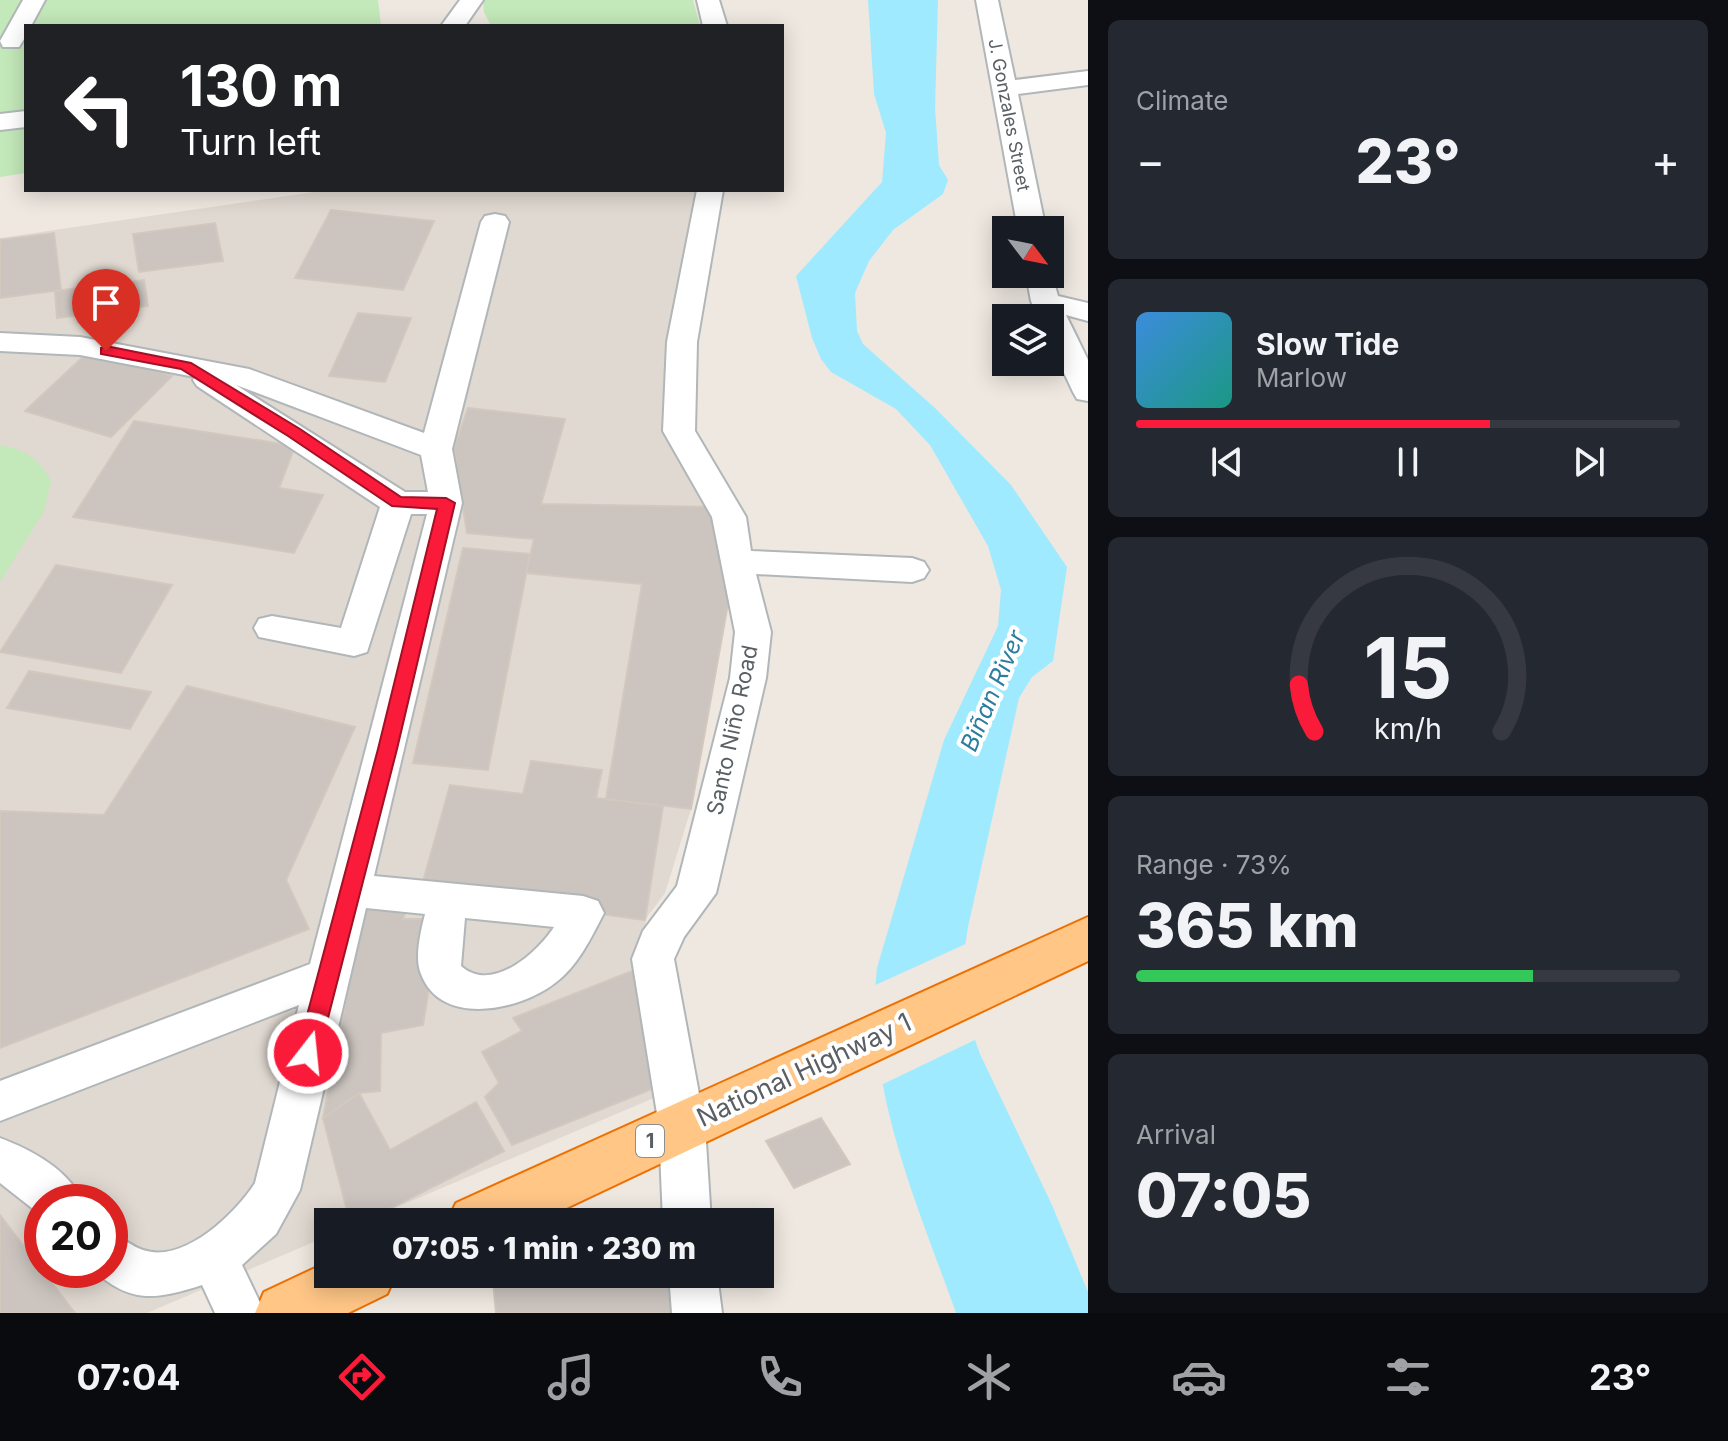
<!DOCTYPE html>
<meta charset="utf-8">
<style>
:root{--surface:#171b24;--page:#242831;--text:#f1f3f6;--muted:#9ea1a6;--line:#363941;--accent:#fa1a39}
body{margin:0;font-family:Inter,sans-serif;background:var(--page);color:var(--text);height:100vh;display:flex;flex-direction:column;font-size:30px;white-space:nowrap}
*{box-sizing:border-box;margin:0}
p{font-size:26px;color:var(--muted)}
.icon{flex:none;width:44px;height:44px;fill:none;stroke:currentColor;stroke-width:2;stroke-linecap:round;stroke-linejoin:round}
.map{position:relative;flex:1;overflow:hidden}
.panel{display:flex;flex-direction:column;gap:20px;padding:20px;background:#0d0f14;width:640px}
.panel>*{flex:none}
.hud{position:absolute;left:24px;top:24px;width:760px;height:168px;border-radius:0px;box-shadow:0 4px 20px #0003;background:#202124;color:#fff;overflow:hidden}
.needle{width:52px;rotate:122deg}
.tools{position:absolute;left:992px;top:216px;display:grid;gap:16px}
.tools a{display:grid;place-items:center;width:72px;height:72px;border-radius:0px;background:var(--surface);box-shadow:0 4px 20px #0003;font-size:40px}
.speed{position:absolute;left:24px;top:1184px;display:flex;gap:16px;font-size:40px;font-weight:700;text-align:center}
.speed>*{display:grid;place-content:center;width:104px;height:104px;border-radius:50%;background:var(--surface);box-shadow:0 4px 20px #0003;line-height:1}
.speed .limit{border:12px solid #d22;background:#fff;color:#111}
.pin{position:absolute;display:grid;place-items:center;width:68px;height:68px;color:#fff;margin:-82px -34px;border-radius:50% 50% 50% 0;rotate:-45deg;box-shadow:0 0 8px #0007}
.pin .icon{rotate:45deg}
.me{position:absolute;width:88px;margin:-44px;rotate:16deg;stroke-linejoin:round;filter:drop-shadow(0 0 6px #0008)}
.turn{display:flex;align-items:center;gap:28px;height:168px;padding:0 24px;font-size:36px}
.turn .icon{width:104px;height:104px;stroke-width:2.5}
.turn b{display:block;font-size:56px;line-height:68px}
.big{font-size:60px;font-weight:800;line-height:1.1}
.panel .widget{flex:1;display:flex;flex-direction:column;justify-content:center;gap:12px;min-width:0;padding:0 28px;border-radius:12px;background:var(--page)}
.panel .dial{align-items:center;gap:0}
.dial svg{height:208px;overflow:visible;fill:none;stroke:var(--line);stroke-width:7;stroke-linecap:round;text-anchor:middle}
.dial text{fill:var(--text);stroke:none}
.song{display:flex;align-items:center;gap:24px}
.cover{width:96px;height:96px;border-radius:12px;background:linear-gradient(135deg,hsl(210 70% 55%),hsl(170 70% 35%))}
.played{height:8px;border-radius:4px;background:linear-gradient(90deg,var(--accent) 65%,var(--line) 65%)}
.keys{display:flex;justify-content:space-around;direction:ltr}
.heat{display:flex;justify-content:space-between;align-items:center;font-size:44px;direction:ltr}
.charge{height:12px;border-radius:6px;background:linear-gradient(90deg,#34c759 73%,var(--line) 0)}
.trip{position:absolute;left:314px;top:1208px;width:460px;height:80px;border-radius:0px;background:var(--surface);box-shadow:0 4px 20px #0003;font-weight:800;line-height:80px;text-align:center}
.tab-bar{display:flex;height:128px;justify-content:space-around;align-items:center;background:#090b0e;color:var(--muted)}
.tab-bar .icon{width:56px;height:56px}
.tab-bar .current{color:var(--accent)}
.tab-bar b{font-size:36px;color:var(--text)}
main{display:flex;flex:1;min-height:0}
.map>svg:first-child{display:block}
</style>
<main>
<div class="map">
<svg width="1088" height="1313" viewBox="0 0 1088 1313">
<rect width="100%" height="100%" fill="#eee8e0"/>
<!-- education -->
<path fill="#e0d9d1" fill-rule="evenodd" d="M328,190H704L669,338L663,418L672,439L717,507L728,604L691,809L665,893L645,920L675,1089L362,1222H328V1236L147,1313H0V238ZM42,1202H110V1270H42Z"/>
<!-- green -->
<path fill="#c3e8b9" d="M0,0H378L381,26H26V173L0,177Z
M483,0H693L700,26H491L484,12Z
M0,445C26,450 38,458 51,481L44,511L0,582Z"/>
<!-- water -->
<path fill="#9feaff" d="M868,0H938L935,108L939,165L948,180L943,194L893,230L869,261L855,293L857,331L863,344L935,408L1011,485L1067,567L1053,661L1032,677L1019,698L968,927L963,959L969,1023L980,1054L1052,1205L1088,1292V1313H956C917,1203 864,1087 877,968L944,740L998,626L1001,590L988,546L930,445L896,409L831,372L821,359L812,338L796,276L882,182L886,133L874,94Z"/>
<!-- pier -->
<path fill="#eee8e0" d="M970,942L968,991L979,1038L879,1086L871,1028V987Z"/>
<!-- building -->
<path fill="#cbc4bf" stroke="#d3c8be" stroke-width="2" d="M331,210L434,221L403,290L295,278Z
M215,223L223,261L139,272L133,234Z
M54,233L61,290L0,298V240Z
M144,280L148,306L57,318L55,291Z
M358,313L411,318L385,382L329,376Z
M88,352L172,376L111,437L25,411Z
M468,408L565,419L541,504L717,507L728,604L691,809L606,799L642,584L526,573L534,539L467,533L454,448Z
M134,421L295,446L279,488L323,495L294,553L73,517Z
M463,548L530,554L488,770L413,763Z
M56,565L172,585L121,673L0,652Z
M29,671L151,692L130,729L7,708Z
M187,686L355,727L286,880L309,929L0,1048V811L104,815Z
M531,761L602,770L596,798L663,806L645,920L421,889L450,785L523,794Z
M365,904L406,910L403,919H440L423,1025L381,1033L380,1091L359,1093L323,1118Z
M650,964L669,1082L512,1145L485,1097L499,1083L482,1052L522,1031L513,1018Z
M359,1093L390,1150L476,1102L504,1151L363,1222H350L323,1118Z
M821,1118L850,1164L794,1188L766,1141Z
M0,1215L75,1313H0Z
M514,1274H681L688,1313H496L493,1281Z"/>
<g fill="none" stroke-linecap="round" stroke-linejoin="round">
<defs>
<path id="minor" d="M23,0H45L31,26H26V36L19,47H3L0,41Z
M460,0H483L465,26H441Z
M697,0H719L727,26H703Z
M976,0H998L1015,80L1088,71V85L1018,94L1046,230H1018Z
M26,111V127L0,130V114Z
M697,190H723L697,342L695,431L746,517L751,551L912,558L924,562L929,570L924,578L912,582L756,574L771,632L766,678L716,893L684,937L674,959L705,1126L711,1222H663L659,1126L632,959L643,931L677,886L730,678L735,632L712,517L663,431L667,342Z
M495,214L505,216L509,222L452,449L462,503L374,876L583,896L598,901L604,913C591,938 578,966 555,983C521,1010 441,1028 421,974C414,958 421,930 425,914L366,908L300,1190L276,1234L242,1265L265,1313H215L202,1285C155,1300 131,1304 93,1270H110V1232C121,1237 133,1247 143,1250C184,1264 236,1213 255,1183L299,1005L0,1121V1081L310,964L427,514H411L367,652L354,656L259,637L254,628L259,619L272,616L341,628L380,507L197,386L193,380L195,377L80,355L0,351V333L80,337L249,369L424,433L481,222L485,216ZM236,385L421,455L428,492H405ZM465,918L554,927C538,952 492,994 461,966Z
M1050,268L1058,296L1088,303V321L1066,315L1088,360V401L1077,399L1073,392L1050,343V318H1038L1031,301L1026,274H1050Z
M0,1138C32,1150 69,1170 83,1202H42V1216L0,1183Z
M669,1274H717L722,1313H672Z"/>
<path id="highway" d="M1088,917V961L537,1222H447L456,1203Z
M328,1262V1274H396L387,1294L348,1313H255L264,1292Z"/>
</defs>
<!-- minor casing -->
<use href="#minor" stroke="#b1b6b9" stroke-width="4"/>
<!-- highway casing -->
<use href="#highway" stroke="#ee7000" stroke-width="4"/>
<!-- minor -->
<use href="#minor" fill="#fff" fill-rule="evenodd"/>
<!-- highway -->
<use href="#highway" fill="#ffc686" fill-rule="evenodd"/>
</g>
<!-- route -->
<path fill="#fa1a39" stroke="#a21125" stroke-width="2" d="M106,346L191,363L300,429L401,497L446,498L455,503L397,749L319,1053L316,1059L308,1062L300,1059L297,1053L378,749L437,509L392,506L288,436L181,369L101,354V348Z"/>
<g text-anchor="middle" stroke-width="8" stroke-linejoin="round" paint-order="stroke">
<!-- far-street labels -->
<g font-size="18" fill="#595f63" stroke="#fff">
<text transform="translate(1009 115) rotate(79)" y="6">J. Gonzales Street</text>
</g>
<!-- shield labels -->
<rect fill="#fff" stroke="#8b8f92" stroke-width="2" x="636" y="1125" width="28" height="32" rx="6"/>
<g font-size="20" font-weight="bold" fill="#595f63">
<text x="650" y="1148">1</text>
</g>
<!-- street labels -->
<g font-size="22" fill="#595f63" stroke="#fff">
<text transform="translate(732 730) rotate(-78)" y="8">Santo Niño Road</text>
</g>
<!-- water labels -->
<g font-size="24" font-style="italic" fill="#2d7d9f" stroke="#fff">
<text transform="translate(993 691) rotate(-67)" y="8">Biñan River</text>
</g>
<!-- near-street labels -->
<g font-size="26" fill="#595f63" stroke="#fff">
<text transform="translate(804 1070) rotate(-25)" y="9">National Highway 1</text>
</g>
</g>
</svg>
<div class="tools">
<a><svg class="needle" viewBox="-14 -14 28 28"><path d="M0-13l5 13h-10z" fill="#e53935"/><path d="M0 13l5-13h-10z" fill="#9ea1a6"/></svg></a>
<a><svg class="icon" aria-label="layers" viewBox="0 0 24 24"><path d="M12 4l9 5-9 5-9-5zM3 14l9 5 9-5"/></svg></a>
</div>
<div class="speed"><div class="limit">20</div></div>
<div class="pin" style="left:106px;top:351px;background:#d93025"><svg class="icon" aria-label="arrive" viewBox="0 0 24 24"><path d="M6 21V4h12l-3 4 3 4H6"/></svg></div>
<svg class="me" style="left:308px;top:1053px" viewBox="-20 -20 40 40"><circle r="17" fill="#fa1a39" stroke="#fff" stroke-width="3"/><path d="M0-11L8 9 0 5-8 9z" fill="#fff"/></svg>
<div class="trip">07:05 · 1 min · 230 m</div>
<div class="hud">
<div class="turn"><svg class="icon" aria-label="left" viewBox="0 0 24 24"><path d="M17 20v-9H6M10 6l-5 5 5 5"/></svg><div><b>130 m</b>Turn left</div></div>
</div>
</div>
<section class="panel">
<div class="widget"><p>Climate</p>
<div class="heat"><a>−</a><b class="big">23°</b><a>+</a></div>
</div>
<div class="widget">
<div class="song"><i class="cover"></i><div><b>Slow Tide</b><p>Marlow</p></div></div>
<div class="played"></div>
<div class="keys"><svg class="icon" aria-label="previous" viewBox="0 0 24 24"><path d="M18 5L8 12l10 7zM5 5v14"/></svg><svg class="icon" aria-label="pause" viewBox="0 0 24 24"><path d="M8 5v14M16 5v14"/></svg><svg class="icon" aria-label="next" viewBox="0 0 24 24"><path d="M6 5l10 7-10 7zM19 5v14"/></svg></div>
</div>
<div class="widget dial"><svg viewBox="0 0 100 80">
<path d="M14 69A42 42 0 1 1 86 69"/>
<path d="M14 69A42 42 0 0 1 8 51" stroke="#fa1a39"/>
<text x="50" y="56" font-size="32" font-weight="700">15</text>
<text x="50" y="72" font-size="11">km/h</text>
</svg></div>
<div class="widget"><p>Range · 73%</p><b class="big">365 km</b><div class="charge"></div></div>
<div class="widget"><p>Arrival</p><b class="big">07:05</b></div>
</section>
</main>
<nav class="tab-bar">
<b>07:04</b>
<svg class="icon current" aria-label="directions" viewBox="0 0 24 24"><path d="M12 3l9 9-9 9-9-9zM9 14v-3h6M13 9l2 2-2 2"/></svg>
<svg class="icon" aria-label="music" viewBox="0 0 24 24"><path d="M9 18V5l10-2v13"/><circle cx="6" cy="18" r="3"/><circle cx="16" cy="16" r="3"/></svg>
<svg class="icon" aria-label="phone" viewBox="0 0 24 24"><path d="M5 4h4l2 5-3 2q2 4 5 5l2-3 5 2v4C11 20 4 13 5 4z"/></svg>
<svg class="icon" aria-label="climate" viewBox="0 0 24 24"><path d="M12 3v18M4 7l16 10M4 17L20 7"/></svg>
<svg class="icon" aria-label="car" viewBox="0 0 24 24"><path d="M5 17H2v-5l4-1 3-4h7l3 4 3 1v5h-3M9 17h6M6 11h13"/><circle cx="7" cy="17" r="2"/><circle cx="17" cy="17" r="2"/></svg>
<svg class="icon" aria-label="filters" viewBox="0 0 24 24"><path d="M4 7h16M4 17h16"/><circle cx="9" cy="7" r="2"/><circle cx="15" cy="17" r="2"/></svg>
<b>23°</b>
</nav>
